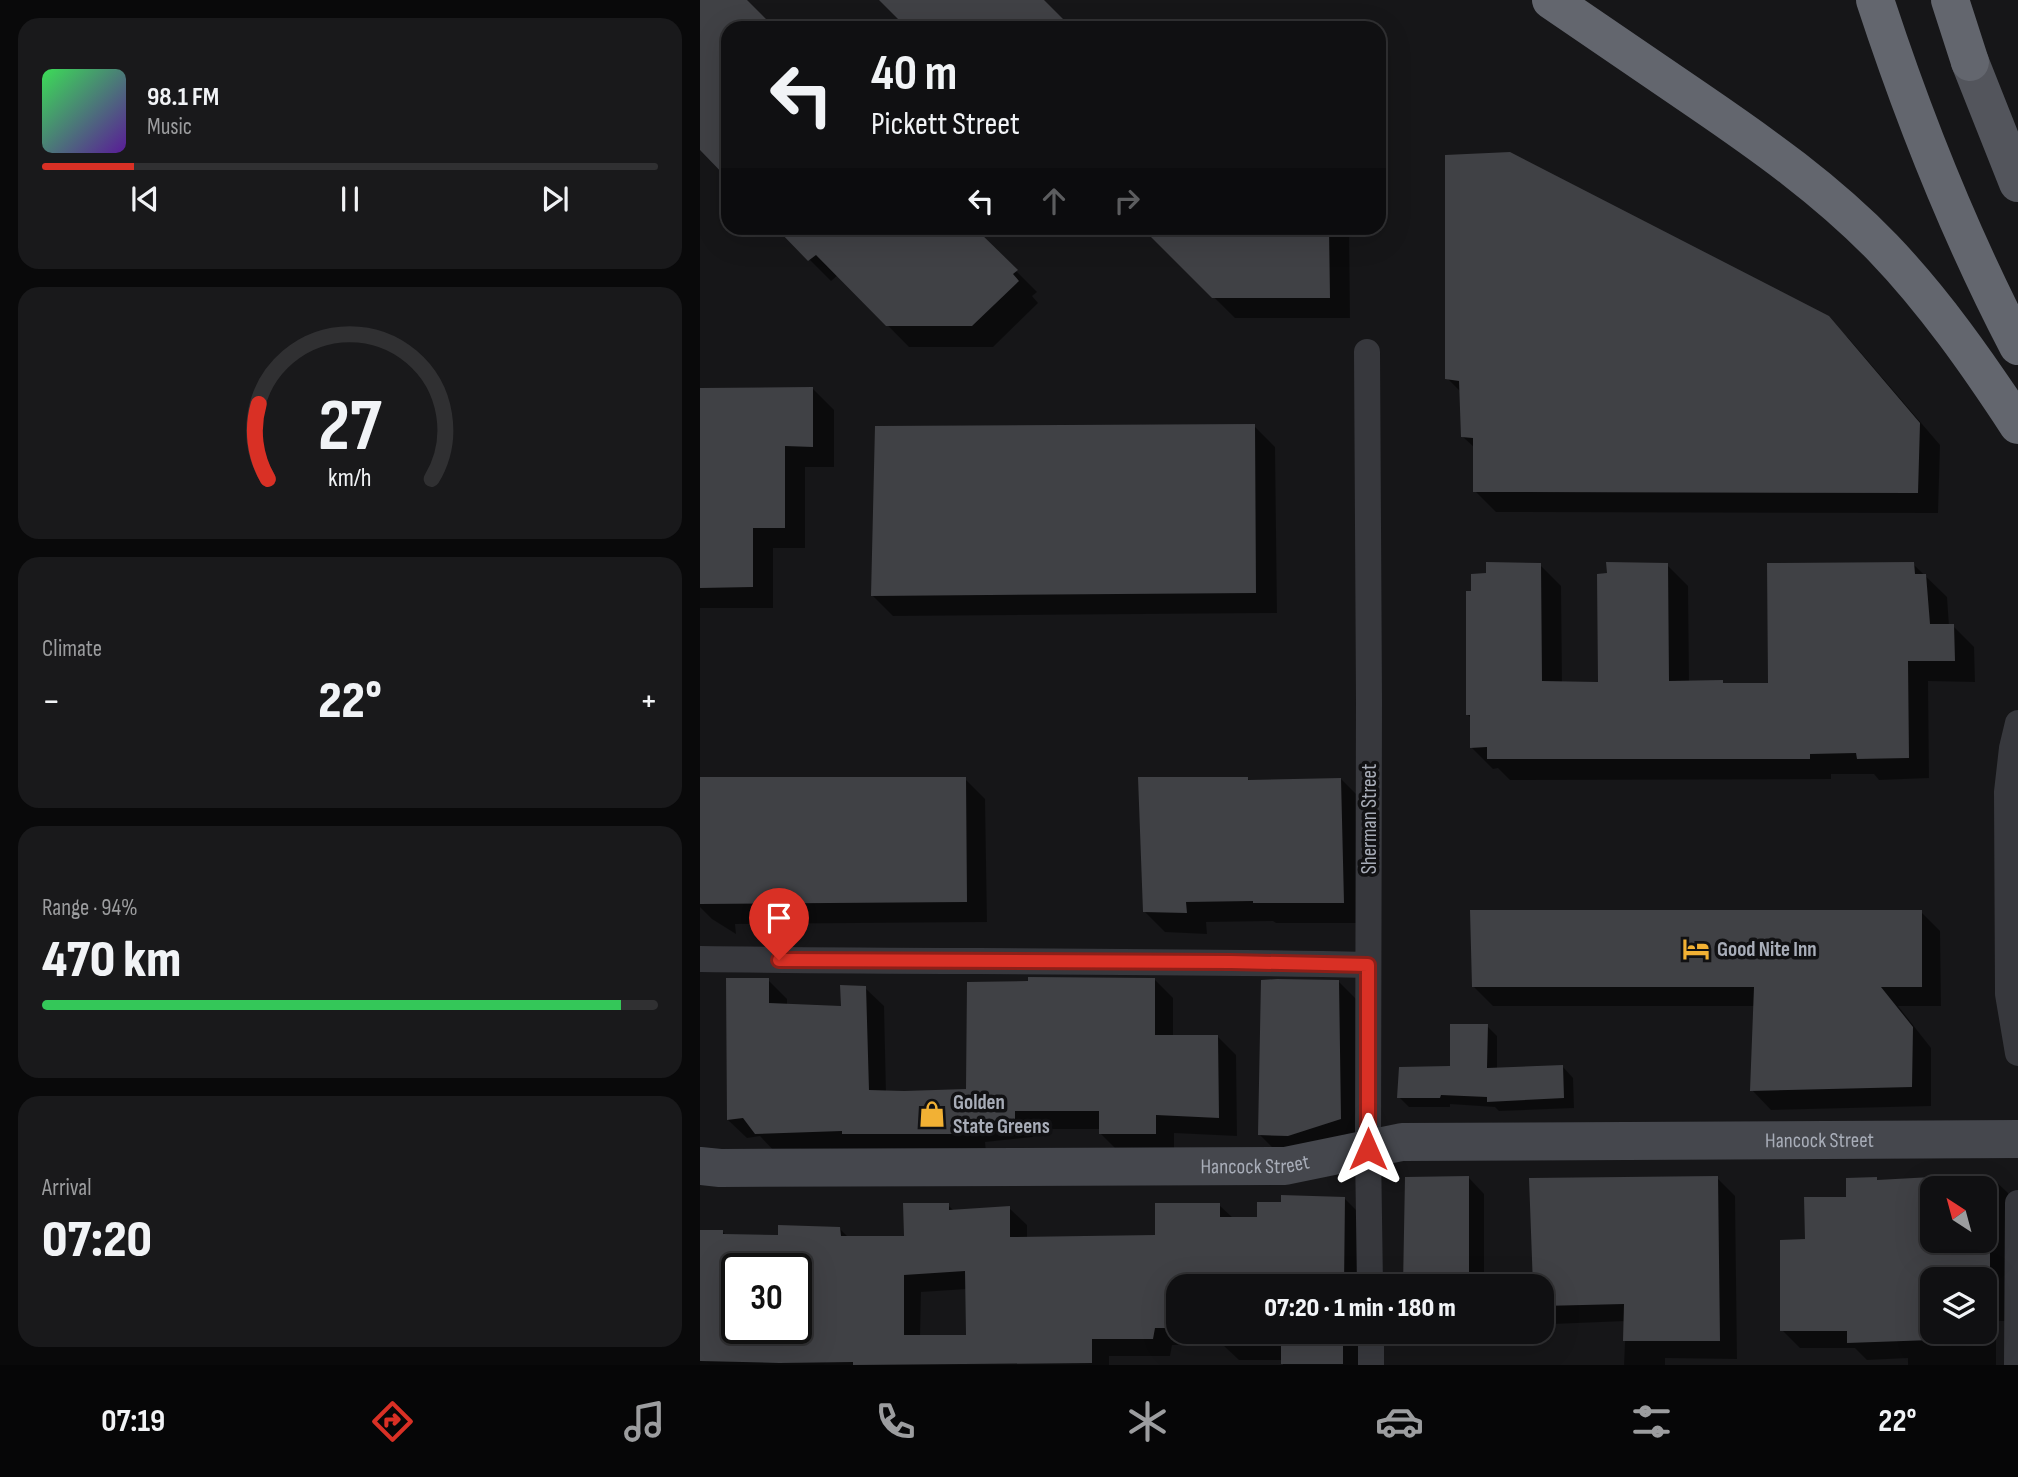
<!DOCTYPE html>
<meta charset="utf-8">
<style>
:root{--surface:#101012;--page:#19191b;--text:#f1f3f6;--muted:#9c9d9f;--line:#303032;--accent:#d93025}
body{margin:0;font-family:"Sofia Sans Condensed",sans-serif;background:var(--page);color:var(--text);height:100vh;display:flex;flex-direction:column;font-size:26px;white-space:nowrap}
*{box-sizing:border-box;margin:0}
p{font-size:23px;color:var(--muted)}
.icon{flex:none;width:38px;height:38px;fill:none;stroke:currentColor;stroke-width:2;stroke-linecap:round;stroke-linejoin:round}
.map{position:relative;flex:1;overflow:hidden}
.panel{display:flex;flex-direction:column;gap:18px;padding:18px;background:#09090a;width:700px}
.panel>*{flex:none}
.hud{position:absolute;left:21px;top:21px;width:665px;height:214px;border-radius:21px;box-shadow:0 7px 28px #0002,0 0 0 2px var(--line);background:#101012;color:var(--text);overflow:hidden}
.needle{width:46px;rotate:324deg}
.buttons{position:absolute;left:1220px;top:1176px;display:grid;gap:14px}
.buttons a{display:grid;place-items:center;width:77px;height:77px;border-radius:14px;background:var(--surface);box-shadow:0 7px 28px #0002,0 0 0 2px var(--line);font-size:35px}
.speed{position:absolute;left:21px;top:1253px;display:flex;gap:14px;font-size:35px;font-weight:700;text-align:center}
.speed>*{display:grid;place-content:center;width:91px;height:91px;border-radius:50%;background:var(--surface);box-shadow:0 7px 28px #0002,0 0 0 2px var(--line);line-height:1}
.speed .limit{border:4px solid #111;border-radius:10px;background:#fff;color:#111}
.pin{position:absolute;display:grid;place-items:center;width:60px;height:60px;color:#fff;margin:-72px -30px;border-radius:50% 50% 50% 0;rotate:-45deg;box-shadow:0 0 7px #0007}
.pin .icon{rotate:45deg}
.me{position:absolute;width:77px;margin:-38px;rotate:0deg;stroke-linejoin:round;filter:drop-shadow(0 0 5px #0008)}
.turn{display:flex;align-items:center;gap:24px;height:147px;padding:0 35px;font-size:32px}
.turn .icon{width:91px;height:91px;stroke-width:2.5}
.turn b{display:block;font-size:49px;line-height:60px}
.lanes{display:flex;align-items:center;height:66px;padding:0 35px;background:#0003;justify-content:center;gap:35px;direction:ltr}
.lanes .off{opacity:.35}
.big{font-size:52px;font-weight:800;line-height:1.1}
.panel .tile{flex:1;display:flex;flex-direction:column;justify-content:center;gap:10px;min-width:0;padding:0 24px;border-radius:21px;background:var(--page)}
.panel .dial{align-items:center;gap:0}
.dial svg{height:182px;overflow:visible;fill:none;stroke:var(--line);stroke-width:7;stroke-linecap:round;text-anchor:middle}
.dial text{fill:var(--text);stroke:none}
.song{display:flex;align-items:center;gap:21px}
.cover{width:84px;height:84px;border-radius:10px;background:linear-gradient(135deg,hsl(130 70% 55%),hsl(270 70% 35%))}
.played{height:7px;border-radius:4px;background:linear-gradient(90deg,var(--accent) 15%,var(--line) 15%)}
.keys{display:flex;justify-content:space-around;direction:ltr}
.heat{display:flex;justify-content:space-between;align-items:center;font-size:38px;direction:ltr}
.charge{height:10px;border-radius:5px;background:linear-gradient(90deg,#34c759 94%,var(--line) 0)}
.trip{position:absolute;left:466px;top:1274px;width:388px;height:70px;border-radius:21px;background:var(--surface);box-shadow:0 7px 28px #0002,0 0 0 2px var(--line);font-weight:800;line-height:70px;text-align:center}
.menu{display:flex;height:112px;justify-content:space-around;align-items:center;background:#060607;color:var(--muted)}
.menu .icon{width:49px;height:49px}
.menu .on{color:var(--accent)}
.menu b{font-size:32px;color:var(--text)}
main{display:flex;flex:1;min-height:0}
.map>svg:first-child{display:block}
</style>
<main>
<section class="panel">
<div class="tile">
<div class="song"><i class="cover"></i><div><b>98.1 FM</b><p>Music</p></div></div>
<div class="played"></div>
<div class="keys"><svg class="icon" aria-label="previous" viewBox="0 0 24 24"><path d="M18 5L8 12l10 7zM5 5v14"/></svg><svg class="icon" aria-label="pause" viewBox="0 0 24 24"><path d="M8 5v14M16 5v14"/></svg><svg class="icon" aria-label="next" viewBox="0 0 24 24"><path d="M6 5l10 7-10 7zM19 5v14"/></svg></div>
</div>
<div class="tile dial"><svg viewBox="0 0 100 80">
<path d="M14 69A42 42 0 1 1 86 69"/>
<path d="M14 69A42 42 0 0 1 10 36" stroke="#d93025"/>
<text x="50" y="56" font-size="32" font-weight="700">27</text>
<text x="50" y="72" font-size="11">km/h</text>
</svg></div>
<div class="tile"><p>Climate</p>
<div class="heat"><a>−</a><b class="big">22°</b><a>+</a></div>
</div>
<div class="tile"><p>Range · 94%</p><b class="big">470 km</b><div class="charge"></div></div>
<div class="tile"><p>Arrival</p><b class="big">07:20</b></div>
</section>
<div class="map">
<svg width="1318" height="1365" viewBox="0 0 1318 1365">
<rect width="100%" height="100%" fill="#161618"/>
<!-- shadow -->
<path fill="#0007" fill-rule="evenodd" d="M78,228H273L337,292L332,296L338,303L293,347H209L138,275L131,281Z
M444,228H649L650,318H535Z
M1128,318L1150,340L1240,445L1238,513L796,512L775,491V448L763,437L761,392L747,378Z
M113,389L134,410V467H105V548H73V608H0V390Z
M554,426L575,447L577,613L193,616L172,595Z
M1213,564L1247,597L1249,626H1253L1274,647L1275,682L1228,681L1229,778L1179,780L1174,774H1131V779L810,780L798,768L793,769L772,748V719L767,714L840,565L861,586L862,683H899L967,565L988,586L989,682H1022L1025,685H1070Z
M0,778L265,779L285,799L287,922L35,924L36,934L12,919L0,907Z
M547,778L551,782L641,779L662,800L665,923H576L573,921L506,922L507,934L465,932L444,911Z
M1221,912L1240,931L1241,1006H1198L1231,1048V1106L1071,1110L1052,1090L1055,1006H793L773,986Z
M454,979L473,998V1037H518L536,1055L537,1136L474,1133V1152H419L400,1133V1129H332L333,1137L285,1142L286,1152H75L60,1136L47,1138L28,1120L68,980L87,999V1006L143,1008L165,988L184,1006L186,1093L268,1091Z
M639,982L660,1003L661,1140L581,1156L560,1135Z
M787,1026L797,1036V1069L863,1067L873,1078L874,1108L799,1111L795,1107L750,1104V1107H709L699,1097L752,1068Z
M1290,1176L1308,1193L1307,1321H1296V1365H1208V1358L1167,1360L1155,1348H1100L1082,1330L1106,1241L1148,1199L1176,1179L1179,1181ZM1232,1188H1284V1241H1232ZM1232,1279H1284V1332H1232Z
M769,1178L784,1194V1286H705L706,1179Z
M1017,1178L1035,1196L1037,1359L965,1358V1365H924L926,1321L853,1324L842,1312V1286H835L831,1180Z
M644,1198L662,1216L660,1286H478V1332H660L659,1365H583V1360H539L523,1345H472L470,1356H409V1365H0V1232H23L27,1236L80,1237L139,1228L149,1238H206L248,1205L254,1211L309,1208L327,1225V1238L456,1237L519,1205L533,1218H559ZM37,1269H96V1328H37ZM267,1289L268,1336L220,1337L221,1292Z"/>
<!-- building -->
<path fill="#404145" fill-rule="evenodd" d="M0,0H47L75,28H28V179L0,150Z
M179,0H344L372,28H207Z
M810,152L1129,316L1220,423L1218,493L773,492V438L761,437L759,381L745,379V155Z
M76,228H275L318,270L313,274L319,281L272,326H186L116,255L108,261Z
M442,228H629L630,298H512Z
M113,387V447L85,446V528H53V587L0,588V388Z
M555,424L556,593L171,596L175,426Z
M786,562L841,563L842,681L898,682L897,574L907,573L906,562L968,563L969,681L1023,680V683H1068L1067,563L1214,562L1215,574H1226L1230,624H1254L1255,661H1208L1209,758L1157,759L1156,753L1110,754V759H787V747L770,748V715H766V591H771V574L786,573Z
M0,777H266L267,902L0,904Z
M438,777H548V780L641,778L644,903H553V901L486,902L487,913L443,912Z
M770,910H1222V987H1181L1213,1027L1212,1087L1050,1091L1054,987H772Z
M328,977L455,978V1035H518L519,1118L456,1115V1134H399V1111H315V1119L267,1124L268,1134H142V1131L55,1134L43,1118L27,1120L26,978H69V1003L141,1006L140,985L166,986L169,1090L204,1091L266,1089L267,982L328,981Z
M577,979L639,980L641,1119L588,1136L558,1135L561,980Z
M750,1024H788L787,1068L863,1065L864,1098L787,1102V1097L741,1095L740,1098H697L699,1067L750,1066Z
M769,1176V1286H703L705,1177Z
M1018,1176L1020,1341H923L924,1304L842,1306V1286H833L829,1178Z
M1177,1177V1180L1232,1177V1241H1290V1279H1232V1340L1147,1343V1331H1080V1240L1105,1239L1104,1197H1146V1178Z
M581,1195L645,1197L644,1286H478V1328H455L453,1339H392V1363L153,1365V1362L79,1363L0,1361V1230H23V1234L78,1235V1225L140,1227L141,1236H204L203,1203H249V1210L310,1206V1237L455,1235V1203H520V1217H557V1202H581ZM37,1269H96V1328H37ZM265,1271L266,1335H204V1275Z
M581,1332H643V1364H581Z"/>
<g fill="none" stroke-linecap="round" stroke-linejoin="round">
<!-- street -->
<path stroke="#37383d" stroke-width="26" d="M667,352L669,700L668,1149L670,1286
M1318,723L1312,748L1307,792L1308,994L1318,1053
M0,959C223,962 446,960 668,965
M671,1332V1365
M1317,1365L1318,1203"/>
<!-- secondary -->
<path stroke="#45474d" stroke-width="38" id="s1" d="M0,1166L20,1168L585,1166L702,1142L1318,1139"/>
<!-- primary -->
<path stroke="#53555c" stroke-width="38" d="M1270,62L1318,183"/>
<!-- highway -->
<path stroke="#63666e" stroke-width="38" d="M851,0C899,33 947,66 996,99C1062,144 1127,190 1183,248C1234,301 1278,364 1318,425
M1175,0C1214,119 1260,235 1318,346
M1250,0L1270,62"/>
</g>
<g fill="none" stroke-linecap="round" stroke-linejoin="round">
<defs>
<path id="route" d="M79,960L531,962L668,965V1149"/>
</defs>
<!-- route casing -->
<use href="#route" stroke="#8d1f18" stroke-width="18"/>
<!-- route -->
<use href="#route" stroke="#d93025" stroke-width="12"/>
</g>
<!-- icons -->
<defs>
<symbol id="hotel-bare" viewBox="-9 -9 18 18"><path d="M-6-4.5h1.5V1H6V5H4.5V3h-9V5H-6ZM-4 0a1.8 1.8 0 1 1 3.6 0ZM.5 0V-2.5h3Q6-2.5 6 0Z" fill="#f2b134" stroke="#111113" stroke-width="2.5" paint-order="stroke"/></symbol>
<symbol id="shop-bare" viewBox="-9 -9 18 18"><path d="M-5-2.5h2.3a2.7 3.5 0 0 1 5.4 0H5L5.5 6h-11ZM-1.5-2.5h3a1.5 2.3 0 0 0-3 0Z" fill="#f2b134" stroke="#111113" stroke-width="2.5" paint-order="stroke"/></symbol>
</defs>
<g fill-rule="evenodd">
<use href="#hotel-bare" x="977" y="930" width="38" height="38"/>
<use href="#shop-bare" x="213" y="1095" width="38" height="38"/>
</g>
<g text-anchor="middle" stroke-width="7" stroke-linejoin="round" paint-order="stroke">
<!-- street labels -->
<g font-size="21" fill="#a8adb8" stroke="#111113">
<text transform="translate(669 819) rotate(-90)" y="7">Sherman Street</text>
<text dy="7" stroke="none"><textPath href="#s1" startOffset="1122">Hancock Street</textPath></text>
<text dy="7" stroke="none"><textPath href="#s1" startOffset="555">Hancock Street</textPath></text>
</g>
<!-- poi labels -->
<g font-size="21" font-weight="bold" fill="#a8adb8" stroke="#111113" text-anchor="start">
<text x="1017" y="956">Good Nite Inn</text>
<text x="253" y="1109">Golden<tspan x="253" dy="24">State Greens</tspan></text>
</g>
</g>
</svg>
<div class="buttons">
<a><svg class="needle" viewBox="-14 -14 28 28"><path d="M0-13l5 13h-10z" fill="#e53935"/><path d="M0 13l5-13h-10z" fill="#9c9d9f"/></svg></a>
<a><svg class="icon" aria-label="layers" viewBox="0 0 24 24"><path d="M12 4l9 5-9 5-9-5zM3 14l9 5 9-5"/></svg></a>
</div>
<div class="speed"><div class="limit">30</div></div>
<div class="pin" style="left:79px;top:960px;background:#d93025"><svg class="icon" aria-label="arrive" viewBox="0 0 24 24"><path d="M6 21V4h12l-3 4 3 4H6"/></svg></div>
<svg class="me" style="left:668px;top:1149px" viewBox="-20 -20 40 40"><path d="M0-17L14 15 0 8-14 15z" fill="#d93025" stroke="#fff" stroke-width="4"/></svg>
<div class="trip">07:20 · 1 min · 180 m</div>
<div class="hud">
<div class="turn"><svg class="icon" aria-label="left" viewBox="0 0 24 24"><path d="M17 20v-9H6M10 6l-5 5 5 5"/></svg><div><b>40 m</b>Pickett Street</div></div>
<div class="lanes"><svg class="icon" aria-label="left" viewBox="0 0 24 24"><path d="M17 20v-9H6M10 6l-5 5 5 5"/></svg><svg class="icon off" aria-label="ahead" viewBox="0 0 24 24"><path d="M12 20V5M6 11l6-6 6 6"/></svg><svg class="icon off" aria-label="right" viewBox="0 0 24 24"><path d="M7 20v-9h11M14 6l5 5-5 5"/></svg></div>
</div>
</div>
</main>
<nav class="menu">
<b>07:19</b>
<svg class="icon on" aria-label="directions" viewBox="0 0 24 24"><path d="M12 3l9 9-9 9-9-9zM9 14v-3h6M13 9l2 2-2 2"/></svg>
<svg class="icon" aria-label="music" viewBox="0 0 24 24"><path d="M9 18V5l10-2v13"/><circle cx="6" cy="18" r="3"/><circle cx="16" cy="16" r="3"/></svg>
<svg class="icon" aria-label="phone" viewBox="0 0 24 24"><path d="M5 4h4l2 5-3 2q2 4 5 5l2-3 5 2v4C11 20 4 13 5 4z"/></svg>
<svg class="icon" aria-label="climate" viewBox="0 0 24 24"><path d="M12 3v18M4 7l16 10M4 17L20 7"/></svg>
<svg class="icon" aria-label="car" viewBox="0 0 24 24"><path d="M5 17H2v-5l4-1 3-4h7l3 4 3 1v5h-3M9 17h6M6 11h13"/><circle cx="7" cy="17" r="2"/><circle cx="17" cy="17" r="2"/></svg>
<svg class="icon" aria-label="filters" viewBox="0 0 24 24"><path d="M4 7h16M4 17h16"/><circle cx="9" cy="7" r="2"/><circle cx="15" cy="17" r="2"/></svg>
<b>22°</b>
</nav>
